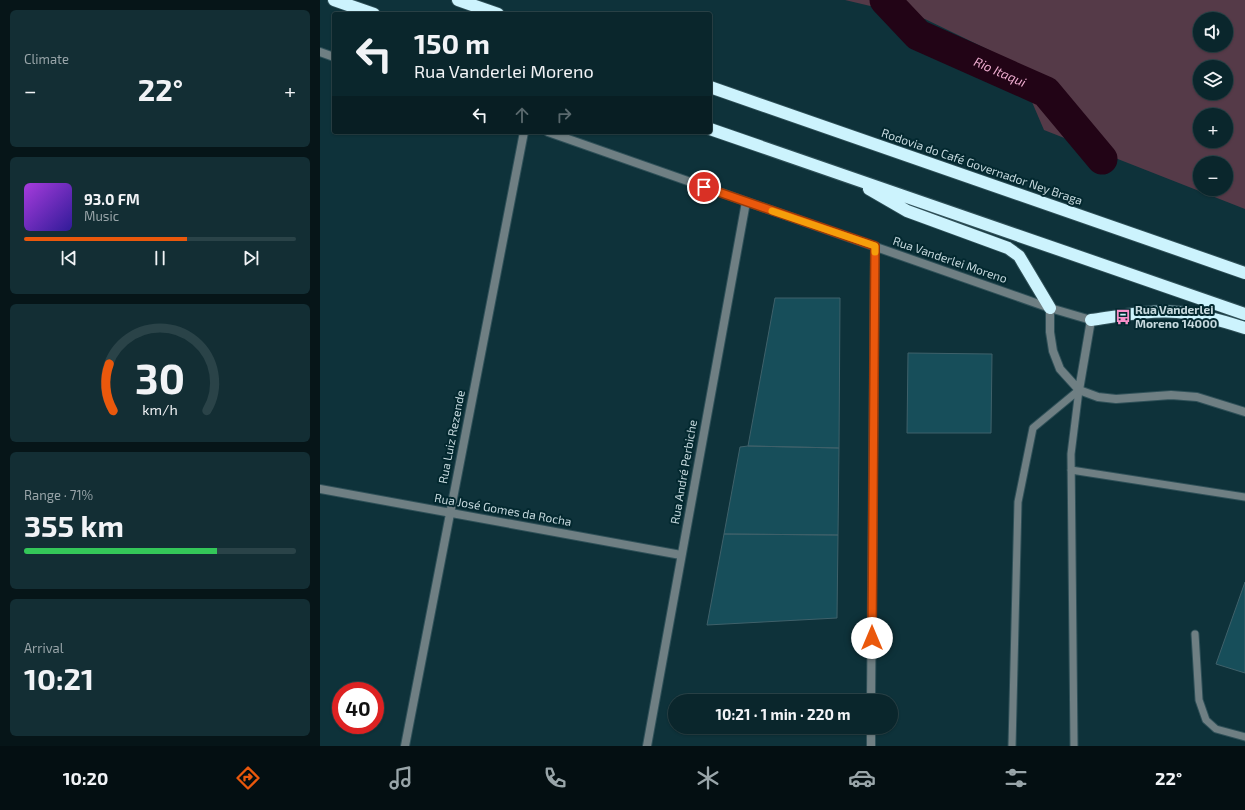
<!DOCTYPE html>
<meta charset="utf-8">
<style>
:root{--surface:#0a262c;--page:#132e34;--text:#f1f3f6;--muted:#99a5a9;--line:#2a4348;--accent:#ea580c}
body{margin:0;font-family:"Exo 2",sans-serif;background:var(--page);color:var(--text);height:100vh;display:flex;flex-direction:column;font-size:15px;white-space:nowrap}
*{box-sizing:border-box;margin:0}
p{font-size:13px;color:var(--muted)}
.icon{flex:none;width:22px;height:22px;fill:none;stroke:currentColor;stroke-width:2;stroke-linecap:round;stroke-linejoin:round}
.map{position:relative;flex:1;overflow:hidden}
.panel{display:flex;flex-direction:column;gap:10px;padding:10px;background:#061518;width:320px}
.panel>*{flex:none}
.hud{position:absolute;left:12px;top:12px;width:380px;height:122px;border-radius:4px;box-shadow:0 1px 3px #0004,0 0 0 1px var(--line);background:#0a262c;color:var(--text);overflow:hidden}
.tools{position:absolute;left:873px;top:12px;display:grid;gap:8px}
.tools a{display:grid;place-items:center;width:40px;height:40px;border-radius:50%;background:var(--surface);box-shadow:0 1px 3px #0004,0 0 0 1px var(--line);font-size:20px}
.speed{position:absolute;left:12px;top:682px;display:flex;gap:8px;font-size:20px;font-weight:700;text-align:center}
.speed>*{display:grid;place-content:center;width:52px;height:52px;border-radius:50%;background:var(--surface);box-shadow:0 1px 3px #0004,0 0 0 1px var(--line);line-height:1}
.speed .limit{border:6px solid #d22;background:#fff;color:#111}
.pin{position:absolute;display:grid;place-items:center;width:34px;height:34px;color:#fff;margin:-17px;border:2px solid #fff;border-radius:50%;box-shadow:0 1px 4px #0007}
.me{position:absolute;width:44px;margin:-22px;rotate:0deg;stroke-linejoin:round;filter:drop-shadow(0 0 3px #0008)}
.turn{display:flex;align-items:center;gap:14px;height:84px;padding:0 16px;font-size:18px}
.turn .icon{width:52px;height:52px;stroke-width:2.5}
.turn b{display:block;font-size:28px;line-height:34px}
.lanes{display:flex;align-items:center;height:38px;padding:0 16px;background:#0003;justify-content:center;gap:20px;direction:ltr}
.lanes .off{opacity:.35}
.big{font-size:30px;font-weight:700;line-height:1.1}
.panel .card{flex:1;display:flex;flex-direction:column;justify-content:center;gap:6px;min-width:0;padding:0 14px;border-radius:6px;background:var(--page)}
.panel .dial{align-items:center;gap:0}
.dial svg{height:104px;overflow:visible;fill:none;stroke:var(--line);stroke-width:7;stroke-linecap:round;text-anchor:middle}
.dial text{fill:var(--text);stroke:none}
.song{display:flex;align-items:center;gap:12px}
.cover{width:48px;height:48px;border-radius:6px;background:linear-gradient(135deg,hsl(280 70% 55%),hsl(250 70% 35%))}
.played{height:4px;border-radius:2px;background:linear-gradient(90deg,var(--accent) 60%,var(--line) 60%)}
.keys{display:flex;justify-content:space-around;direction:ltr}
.heat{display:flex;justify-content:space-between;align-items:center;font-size:22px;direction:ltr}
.charge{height:6px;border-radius:3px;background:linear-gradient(90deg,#34c759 71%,var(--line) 0)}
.trip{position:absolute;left:348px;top:694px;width:230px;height:40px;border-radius:20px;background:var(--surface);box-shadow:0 1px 3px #0004,0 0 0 1px var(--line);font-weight:700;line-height:40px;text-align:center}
.tabs{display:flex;height:64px;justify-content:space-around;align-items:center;background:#040f12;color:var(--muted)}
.tabs .icon{width:28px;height:28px}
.tabs .on{color:var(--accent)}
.tabs b{font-size:18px;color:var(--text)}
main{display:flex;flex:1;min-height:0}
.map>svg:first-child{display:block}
</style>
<main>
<section class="panel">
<div class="card"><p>Climate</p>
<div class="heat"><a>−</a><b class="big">22°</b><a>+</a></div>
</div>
<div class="card">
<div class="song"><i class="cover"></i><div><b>93.0 FM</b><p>Music</p></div></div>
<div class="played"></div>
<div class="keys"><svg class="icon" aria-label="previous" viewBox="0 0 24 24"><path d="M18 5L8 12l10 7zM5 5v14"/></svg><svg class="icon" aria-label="pause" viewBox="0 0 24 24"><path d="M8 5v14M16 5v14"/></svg><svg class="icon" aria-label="next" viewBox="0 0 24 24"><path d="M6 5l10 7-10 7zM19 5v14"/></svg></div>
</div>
<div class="card dial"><svg viewBox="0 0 100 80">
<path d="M14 69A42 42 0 1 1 86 69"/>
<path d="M14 69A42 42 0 0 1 11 33" stroke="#ea580c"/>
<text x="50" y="56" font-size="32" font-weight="700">30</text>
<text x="50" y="72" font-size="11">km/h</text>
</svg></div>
<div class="card"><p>Range · 71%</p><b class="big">355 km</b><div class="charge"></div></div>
<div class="card"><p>Arrival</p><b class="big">10:21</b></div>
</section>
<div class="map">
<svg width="925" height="746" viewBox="0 0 925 746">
<rect width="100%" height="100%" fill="#0e323a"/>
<!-- green -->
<path fill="#553a48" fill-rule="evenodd" d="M525,0H925V209L724,130L712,102L671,51L605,19ZM880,19H906V45H880ZM880,67H906V93H880ZM880,115H906V141H880ZM880,163H906V189H880Z"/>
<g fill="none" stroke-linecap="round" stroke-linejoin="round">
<!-- river -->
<path stroke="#220416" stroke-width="31" id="s1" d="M565,0L598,35L726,92L782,159"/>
</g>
<!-- building -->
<path fill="#174e5a" stroke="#3f616a" d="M455,298H520L519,448L428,446Z
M588,353L672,354L671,433H587Z
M428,446L519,448L518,535L404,534L420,447Z
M404,534L518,535L517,618L387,625Z
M925,582V673L896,664Z"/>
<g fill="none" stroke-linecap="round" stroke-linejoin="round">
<defs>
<path id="service" d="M751,470L925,497
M875,634L879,700L886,720L896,729L925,737
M692,746L698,502L713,428L759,390
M754,746L751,454L759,390"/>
<path id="minor" d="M730,308V332L733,351L740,369L759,390L778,397L796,399L851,395L877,397L925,412
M759,390L771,320
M0,489L361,555
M85,746L204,132
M327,746L426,202"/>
<path id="tertiary" d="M0,52L14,57
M228,132L730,308L771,320
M551,701L555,247
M551,746V727"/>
<path id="motorway" d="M14,0L54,14
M138,0L178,14
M390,87L925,273
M390,129L925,314
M549,189L587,211L688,248L699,256L730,308
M771,320C799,316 828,310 857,312C880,314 903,321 925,328"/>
</defs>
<!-- service casing -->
<use href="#service" stroke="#2f5058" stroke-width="9"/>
<!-- minor casing -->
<use href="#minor" stroke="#2f5058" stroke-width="10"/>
<!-- tertiary casing -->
<use href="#tertiary" stroke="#2f5058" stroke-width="10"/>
<!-- motorway casing -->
<use href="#motorway" stroke="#2f5058" stroke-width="14"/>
<!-- service -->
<use href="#service" stroke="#6f7f83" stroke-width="7"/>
<!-- minor -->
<use href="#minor" stroke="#6f7f83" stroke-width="8"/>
<!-- tertiary -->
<use href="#tertiary" stroke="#6f7f83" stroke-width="8"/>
<!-- motorway -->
<use href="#motorway" stroke="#ccf3fd" stroke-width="12"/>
</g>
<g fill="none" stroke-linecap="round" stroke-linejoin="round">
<defs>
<path id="route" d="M384,187L555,246L552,638"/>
</defs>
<!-- route casing -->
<use href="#route" stroke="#983908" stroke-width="10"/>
<!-- route -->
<use href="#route" stroke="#ea580c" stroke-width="7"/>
<!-- slow -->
<path stroke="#f59e0b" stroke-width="7" d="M452,211L555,246V252"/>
</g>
<!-- icons -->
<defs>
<symbol id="bus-bare" viewBox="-9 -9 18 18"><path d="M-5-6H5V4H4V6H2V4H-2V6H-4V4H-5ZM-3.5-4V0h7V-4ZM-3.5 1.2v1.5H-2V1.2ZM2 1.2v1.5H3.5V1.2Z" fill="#f990ca" stroke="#03282f" stroke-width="2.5" paint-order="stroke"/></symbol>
</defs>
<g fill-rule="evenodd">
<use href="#bus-bare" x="792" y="306" width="22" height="22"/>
</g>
<g text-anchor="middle" stroke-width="4" stroke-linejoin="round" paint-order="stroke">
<!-- street labels -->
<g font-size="12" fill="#c6d9de" stroke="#03282f">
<text transform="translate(662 167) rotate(19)" y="4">Rodovia do Café Governador Ney Braga</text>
<text transform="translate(630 260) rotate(19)" y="4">Rua Vanderlei Moreno</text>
<text transform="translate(132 437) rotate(-79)" y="4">Rua Luiz Rezende</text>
<text transform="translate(364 472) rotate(-80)" y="4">Rua André Perbiche</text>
<text transform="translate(183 510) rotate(10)" y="4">Rua José Gomes da Rocha</text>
</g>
<!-- poi labels -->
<g font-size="12" font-weight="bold" fill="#c6d9de" stroke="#03282f" text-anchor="start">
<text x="815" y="314">Rua Vanderlei<tspan x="815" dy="14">Moreno 14000</tspan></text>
</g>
<!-- water labels -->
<g font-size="13" font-style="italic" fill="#edabce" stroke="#03282f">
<text dy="5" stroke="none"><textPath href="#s1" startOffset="138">Rio Itaqui</textPath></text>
</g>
</g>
</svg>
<div class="tools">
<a><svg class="icon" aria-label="sound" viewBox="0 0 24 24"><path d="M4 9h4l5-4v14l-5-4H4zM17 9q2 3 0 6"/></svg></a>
<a><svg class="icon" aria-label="layers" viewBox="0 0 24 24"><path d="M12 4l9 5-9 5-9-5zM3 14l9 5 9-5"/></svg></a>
<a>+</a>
<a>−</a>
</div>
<div class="speed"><div class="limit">40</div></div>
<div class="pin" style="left:384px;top:187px;background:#d93025"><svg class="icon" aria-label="arrive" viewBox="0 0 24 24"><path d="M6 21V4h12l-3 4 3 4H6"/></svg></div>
<svg class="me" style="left:552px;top:638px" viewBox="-20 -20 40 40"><circle r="19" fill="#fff"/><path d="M0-13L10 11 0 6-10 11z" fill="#ea580c"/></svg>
<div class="trip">10:21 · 1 min · 220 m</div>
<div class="hud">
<div class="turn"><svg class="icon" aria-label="left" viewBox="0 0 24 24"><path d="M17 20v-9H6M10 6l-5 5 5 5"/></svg><div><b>150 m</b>Rua Vanderlei Moreno</div></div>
<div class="lanes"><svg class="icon" aria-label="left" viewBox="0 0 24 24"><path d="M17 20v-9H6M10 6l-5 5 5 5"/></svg><svg class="icon off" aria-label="ahead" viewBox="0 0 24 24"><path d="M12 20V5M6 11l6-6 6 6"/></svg><svg class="icon off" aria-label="right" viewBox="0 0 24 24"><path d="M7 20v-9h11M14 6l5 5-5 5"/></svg></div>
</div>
</div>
</main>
<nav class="tabs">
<b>10:20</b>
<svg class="icon on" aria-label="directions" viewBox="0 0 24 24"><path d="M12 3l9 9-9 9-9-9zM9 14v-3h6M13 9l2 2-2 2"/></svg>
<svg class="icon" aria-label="music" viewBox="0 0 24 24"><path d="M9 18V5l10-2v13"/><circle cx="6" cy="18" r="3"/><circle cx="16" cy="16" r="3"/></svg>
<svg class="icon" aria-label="phone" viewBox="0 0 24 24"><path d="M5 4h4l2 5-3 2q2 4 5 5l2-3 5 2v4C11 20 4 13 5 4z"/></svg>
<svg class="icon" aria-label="climate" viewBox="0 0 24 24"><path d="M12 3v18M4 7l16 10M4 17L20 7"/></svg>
<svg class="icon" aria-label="car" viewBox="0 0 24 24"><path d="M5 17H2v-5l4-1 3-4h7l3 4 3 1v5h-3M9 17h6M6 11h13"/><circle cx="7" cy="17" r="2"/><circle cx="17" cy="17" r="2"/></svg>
<svg class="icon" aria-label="filters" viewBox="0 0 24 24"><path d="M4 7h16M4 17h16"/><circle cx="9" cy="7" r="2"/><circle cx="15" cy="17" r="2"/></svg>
<b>22°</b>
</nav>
